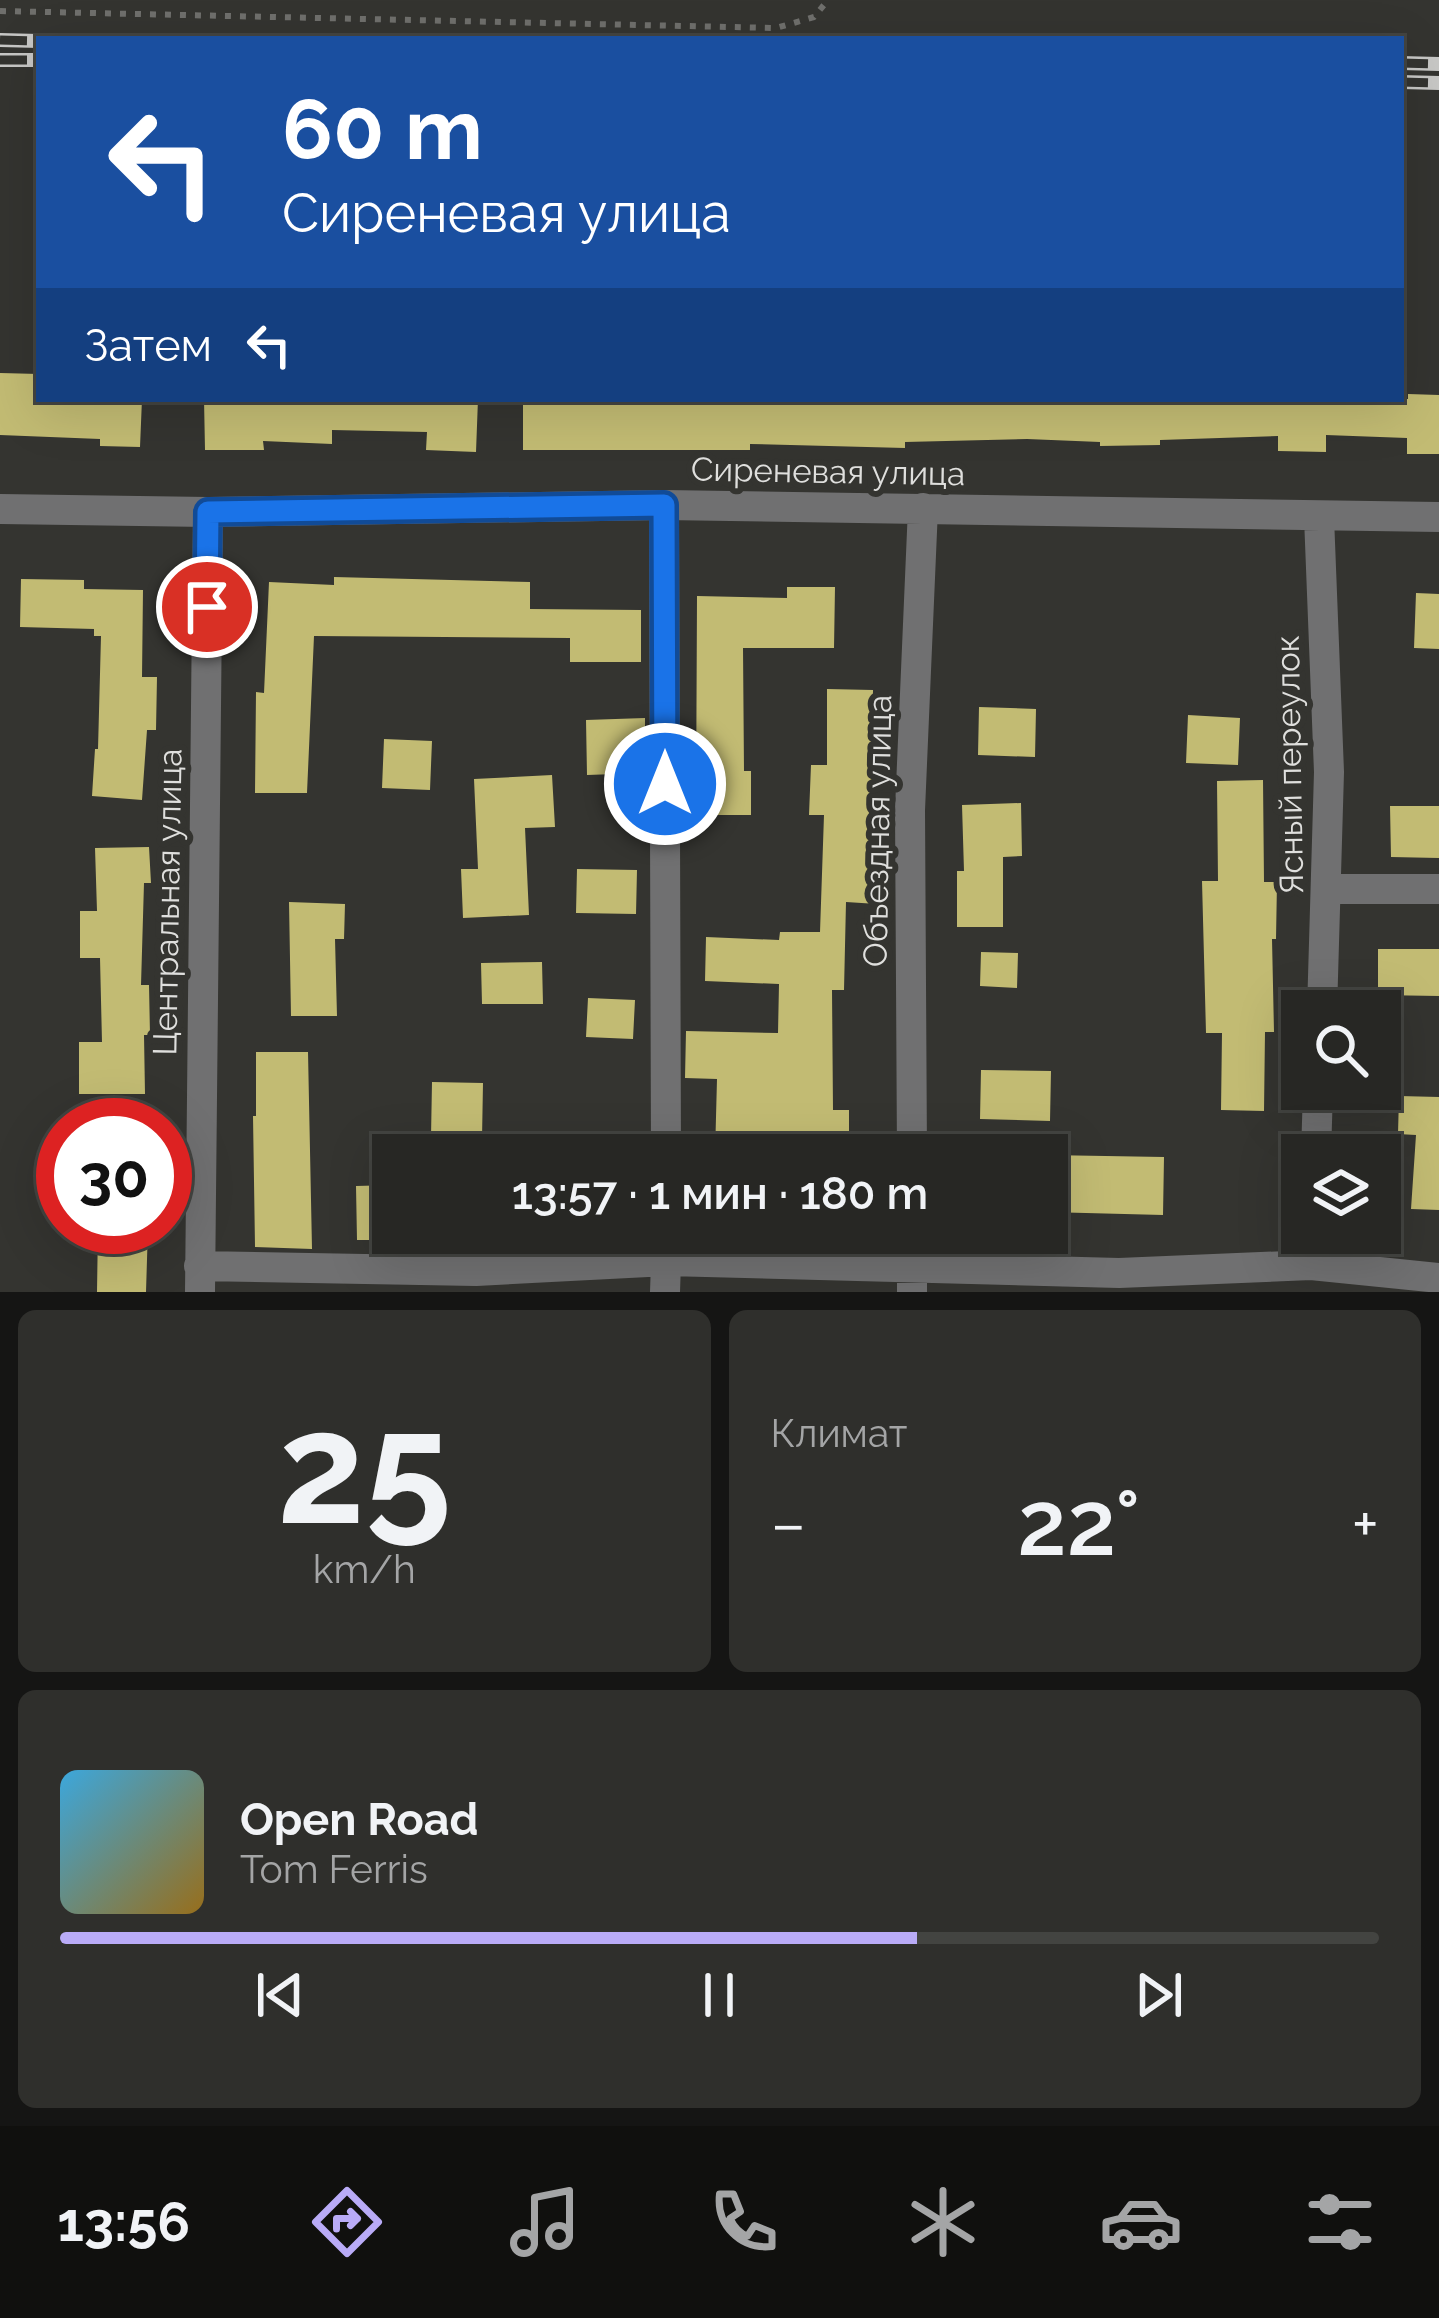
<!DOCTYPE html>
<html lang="ru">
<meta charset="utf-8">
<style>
:root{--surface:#272724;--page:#2f2f2c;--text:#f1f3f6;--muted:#a4a5a6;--line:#434441;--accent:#b9abf7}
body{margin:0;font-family:Raleway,sans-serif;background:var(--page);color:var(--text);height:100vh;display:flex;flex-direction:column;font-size:45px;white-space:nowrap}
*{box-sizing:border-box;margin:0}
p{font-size:39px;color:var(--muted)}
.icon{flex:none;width:66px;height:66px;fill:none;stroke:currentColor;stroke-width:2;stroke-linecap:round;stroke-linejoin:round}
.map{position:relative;height:1292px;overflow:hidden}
.sheet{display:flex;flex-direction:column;gap:18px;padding:18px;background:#151514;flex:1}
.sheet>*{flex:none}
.guide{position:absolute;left:36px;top:36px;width:1368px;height:366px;border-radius:0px;box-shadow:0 12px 48px #0002,0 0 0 3px var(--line);background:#1a4fa0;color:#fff;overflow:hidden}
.fabs{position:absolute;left:1281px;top:990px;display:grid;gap:24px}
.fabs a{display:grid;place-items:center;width:120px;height:120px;border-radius:0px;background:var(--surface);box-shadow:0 12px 48px #0002,0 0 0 3px var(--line);font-size:60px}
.speed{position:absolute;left:36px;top:1098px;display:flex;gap:24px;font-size:60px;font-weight:700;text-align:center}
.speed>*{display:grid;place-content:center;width:156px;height:156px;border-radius:50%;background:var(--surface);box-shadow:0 12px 48px #0002,0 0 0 3px var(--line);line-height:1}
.speed .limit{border:18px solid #d22;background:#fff;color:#111}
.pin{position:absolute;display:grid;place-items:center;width:102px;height:102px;color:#fff;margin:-51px;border:6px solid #fff;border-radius:50%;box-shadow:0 3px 12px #0007}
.me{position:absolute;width:132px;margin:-66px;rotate:0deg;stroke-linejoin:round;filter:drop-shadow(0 0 9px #0008)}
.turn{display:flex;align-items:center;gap:42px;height:252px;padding:0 48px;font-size:54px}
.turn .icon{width:156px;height:156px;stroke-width:2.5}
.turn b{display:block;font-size:84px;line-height:102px}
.then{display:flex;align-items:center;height:114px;padding:0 48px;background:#0003;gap:24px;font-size:45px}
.big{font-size:90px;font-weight:600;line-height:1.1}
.sheet .tile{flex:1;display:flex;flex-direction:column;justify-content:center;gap:18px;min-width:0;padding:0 42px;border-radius:18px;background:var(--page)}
.sheet .dial{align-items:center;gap:0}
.dial b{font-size:156px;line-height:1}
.song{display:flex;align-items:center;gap:36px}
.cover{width:144px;height:144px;border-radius:18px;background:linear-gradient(135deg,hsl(200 70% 55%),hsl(40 70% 35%))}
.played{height:12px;border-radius:6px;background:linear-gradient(90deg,var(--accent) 65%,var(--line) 65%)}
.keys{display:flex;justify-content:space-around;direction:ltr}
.heat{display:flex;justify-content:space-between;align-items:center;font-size:66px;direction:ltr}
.sheet .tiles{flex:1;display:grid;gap:18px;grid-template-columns:1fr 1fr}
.tile:last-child{grid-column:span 2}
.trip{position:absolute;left:372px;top:1134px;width:696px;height:120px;border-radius:0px;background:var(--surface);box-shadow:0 12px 48px #0002,0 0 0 3px var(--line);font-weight:600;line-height:120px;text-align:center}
.tabs{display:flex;height:192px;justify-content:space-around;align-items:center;background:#10100e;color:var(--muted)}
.tabs .icon{width:84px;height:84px}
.tabs .selected{color:var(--accent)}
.tabs b{font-size:54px;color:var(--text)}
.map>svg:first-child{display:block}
</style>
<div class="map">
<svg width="1439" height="1292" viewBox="0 0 1439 1292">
<rect width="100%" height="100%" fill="#343430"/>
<!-- building -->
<path fill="#c2bb73" d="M0,373L39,374V399H142L140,447L100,446V439L0,435Z
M1408,394L1439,395V454H1407V438L1326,435V452L1278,451V436L1160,440V445L1100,446V442L1027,439L905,442V448L750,444V450H523V400L1408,399Z
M204,399H478L476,452L426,450L427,432L332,430V444L263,441L264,450H205Z
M334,577L530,582V609L641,610V662H570V638L314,636L307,793H255L256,692L264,693L269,582L334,585Z
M21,579L84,580V589L143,590L142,677H157L156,730H147L142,800L92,796L95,749H98L101,636H94V629L20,627Z
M787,587H835L834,648H743L744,771H751V815H696L697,596L787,598Z
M1416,593L1439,594V649L1414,648Z
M827,689L873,690L871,852L879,853L877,904L846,902L844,990H832L833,1110H849V1155H715L717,1079L685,1078L686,1031L778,1033L779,984L705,981L706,937L779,940L780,932H820L824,815H809L811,765H827Z
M979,707L1036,709L1035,757L978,755Z
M1188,715L1240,718L1238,765L1186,763Z
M645,718V773L587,775L586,720Z
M384,739L432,741L430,790L382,788Z
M552,775L555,827L525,828L529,915L463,918L461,869H478L474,779Z
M1263,780L1264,882H1277L1276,939H1272L1274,1032H1265L1264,1111L1221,1110L1222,1033H1206L1202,881H1218L1217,781Z
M1021,803L1022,856L1003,857V927H957V871H964L962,805Z
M1390,806H1439V858L1391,857Z
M149,847L151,883H144L141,985H149L150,1035H144L145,1094H79V1042H102L100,958H80V911H97L95,848Z
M577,869L637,870L636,914L576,913Z
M289,902L345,904L344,939H335L337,1016H291Z
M1378,949H1439V996L1378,995Z
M981,952L1018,953L1017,988L980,986Z
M542,962L543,1004H482L481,963Z
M588,998L635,1000L633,1039L586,1037Z
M256,1052H308L312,1249L255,1247L253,1116H256Z
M981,1070L1051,1071L1050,1121L980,1119Z
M432,1082L483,1083L482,1139L431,1137Z
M1399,1096L1439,1097V1210L1411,1209L1416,1135L1398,1134Z
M1047,1155L1164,1157L1163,1215L1047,1212Z
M393,1185V1240H357L356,1186Z
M98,1227H148L146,1292H97Z"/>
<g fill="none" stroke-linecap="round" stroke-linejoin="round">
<!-- path -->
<path stroke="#6f6f6c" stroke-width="6" stroke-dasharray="6 9" stroke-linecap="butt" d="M0,11L776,28L814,17L828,0"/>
<!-- minor -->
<path stroke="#707071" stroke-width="30" d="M664,505L666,1155
M0,509L208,512L664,505L1439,517
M1319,517L1329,772L1322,1011
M1327,889H1439
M912,1155L910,810L923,508
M1316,1155L1318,1089
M1311,1265L1312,1233
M199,1266L476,1271L667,1261L1119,1273L1311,1265L1439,1278
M200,1292L208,512
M665,1292L667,1233
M912,1292V1233"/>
<defs>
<path id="rail" d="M0,40L39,41
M0,60H39
M1401,63L1439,64
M1401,82L1439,83"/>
</defs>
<!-- rail casing -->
<use href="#rail" stroke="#c7c7c5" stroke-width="14"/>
<!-- rail -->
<use href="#rail" stroke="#343430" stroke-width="9" stroke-dasharray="27" stroke-linecap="butt"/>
</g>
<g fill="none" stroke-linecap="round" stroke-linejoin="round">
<defs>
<path id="route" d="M207,607L208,512L664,505L665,784"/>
</defs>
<!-- route casing -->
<use href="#route" stroke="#114b97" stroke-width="30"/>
<!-- route -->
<use href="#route" stroke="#1a73e8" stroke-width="21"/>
</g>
<g text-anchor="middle" stroke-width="12" stroke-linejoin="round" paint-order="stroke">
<!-- street labels -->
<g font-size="33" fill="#dfdfdd" stroke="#343430">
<text transform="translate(828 471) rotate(1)" y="12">Сиреневая улица</text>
<text transform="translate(1289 765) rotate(-91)" y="12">Ясный переулок</text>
<text transform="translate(877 831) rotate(-89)" y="12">Объездная улица</text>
<text transform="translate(167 902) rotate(-89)" y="12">Центральная улица</text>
</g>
</g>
</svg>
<div class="fabs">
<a><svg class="icon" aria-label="search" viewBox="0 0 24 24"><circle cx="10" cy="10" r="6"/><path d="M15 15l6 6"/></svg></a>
<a><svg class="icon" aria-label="layers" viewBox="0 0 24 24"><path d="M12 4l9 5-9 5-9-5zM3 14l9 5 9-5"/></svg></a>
</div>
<div class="speed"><div class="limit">30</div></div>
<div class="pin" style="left:207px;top:607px;background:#d93025"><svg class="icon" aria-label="arrive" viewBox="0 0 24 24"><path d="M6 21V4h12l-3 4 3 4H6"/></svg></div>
<svg class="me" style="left:665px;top:784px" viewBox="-20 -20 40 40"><circle r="17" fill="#1a73e8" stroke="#fff" stroke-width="3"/><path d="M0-11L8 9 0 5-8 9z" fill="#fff"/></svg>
<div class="trip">13:57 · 1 мин · 180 m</div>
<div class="guide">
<div class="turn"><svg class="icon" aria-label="left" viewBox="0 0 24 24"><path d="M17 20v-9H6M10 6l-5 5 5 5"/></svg><div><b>60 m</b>Сиреневая улица</div></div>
<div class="then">Затем<svg class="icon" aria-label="left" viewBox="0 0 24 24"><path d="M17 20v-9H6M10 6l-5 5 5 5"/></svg></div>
</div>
</div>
<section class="sheet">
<div class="tiles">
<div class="tile dial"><b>25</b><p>km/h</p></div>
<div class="tile"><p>Климат</p>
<div class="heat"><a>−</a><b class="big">22°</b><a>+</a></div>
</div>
<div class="tile">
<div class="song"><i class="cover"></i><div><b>Open Road</b><p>Tom Ferris</p></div></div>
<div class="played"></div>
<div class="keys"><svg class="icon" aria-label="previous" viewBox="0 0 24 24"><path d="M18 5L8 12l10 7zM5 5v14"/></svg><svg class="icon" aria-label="pause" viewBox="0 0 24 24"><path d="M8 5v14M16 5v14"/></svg><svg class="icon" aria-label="next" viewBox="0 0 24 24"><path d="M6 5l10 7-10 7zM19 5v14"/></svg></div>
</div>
</div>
</section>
<nav class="tabs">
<b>13:56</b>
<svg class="icon selected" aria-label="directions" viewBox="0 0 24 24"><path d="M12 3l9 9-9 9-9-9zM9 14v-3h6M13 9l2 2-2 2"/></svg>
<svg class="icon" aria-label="music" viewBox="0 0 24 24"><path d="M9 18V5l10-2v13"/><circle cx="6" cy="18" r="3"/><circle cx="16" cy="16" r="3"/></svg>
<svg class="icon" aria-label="phone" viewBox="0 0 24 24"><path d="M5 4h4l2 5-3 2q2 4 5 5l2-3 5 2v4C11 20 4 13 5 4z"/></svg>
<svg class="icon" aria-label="climate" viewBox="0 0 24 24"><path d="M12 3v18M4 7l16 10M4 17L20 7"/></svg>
<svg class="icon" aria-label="car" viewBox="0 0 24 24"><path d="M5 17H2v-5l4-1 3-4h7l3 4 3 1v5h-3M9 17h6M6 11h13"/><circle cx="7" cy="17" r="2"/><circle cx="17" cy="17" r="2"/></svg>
<svg class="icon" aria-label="filters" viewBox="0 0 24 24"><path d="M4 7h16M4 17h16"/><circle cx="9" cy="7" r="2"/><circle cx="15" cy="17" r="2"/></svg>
</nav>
